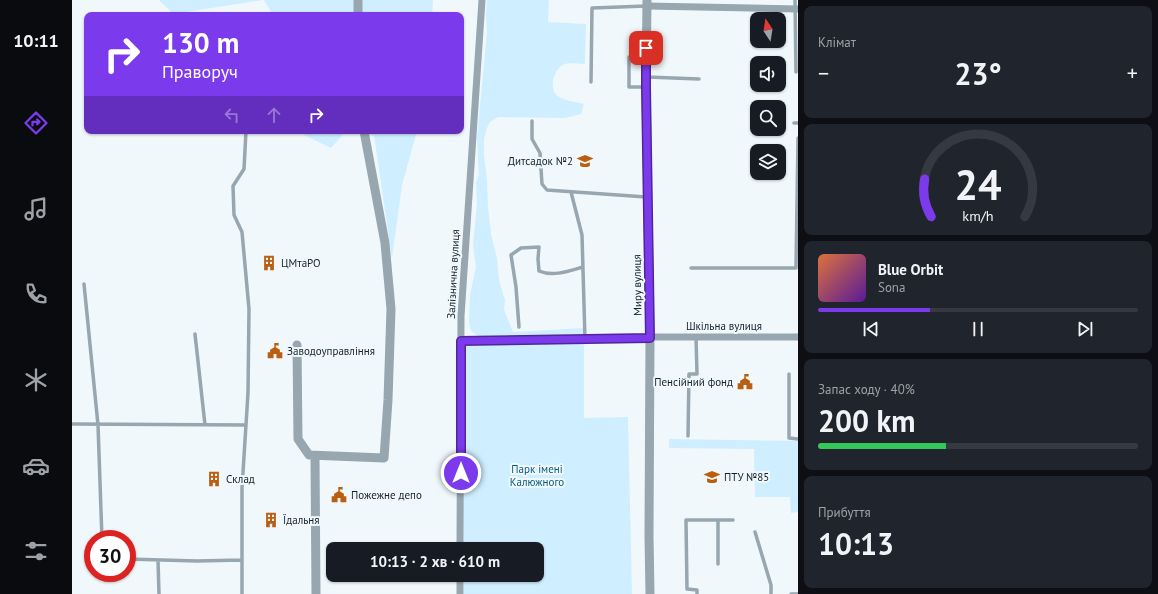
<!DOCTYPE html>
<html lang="uk">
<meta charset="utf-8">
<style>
:root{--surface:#171b24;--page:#20242c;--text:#f1f3f6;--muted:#9ea1a6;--line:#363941;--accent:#7c3aed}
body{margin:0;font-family:"PT Sans",sans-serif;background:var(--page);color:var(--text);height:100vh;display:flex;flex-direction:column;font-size:15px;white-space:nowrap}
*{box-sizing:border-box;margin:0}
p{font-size:13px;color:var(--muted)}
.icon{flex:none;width:22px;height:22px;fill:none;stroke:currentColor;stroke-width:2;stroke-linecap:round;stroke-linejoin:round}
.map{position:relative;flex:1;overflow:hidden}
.drawer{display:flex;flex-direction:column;gap:6px;padding:6px;background:#0d0f14;width:360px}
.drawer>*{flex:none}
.banner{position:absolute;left:12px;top:12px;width:380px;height:122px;border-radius:8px;box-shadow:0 1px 3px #0004;background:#7c3aed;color:#fff;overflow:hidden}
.needle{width:26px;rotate:348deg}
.controls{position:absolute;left:678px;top:12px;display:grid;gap:8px}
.controls a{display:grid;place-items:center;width:36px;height:36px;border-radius:8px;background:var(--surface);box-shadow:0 1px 3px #0004;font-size:20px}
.speed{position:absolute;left:12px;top:530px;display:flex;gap:8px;font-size:20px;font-weight:700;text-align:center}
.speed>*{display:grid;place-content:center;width:52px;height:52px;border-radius:50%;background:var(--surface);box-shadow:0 1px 3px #0004;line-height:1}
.speed .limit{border:6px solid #d22;background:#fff;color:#111}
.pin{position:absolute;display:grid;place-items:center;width:34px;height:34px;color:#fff;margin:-17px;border-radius:8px;box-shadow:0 2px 6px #0006}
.me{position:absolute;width:44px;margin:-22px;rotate:0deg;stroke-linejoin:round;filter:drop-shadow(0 0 3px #0008)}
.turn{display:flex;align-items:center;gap:14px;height:84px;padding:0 12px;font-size:18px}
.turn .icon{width:52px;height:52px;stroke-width:2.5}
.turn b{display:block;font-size:28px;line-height:34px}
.lanes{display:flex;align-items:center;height:38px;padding:0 12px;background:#0003;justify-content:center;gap:20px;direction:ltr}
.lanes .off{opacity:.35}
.big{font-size:30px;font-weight:700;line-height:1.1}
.drawer .widget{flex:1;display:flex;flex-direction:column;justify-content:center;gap:6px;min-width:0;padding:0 14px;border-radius:8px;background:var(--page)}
.drawer .dial{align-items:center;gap:0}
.dial svg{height:104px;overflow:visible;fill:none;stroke:var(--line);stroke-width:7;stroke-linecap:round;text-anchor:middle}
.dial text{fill:var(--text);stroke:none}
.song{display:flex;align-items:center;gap:12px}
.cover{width:48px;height:48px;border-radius:6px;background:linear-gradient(135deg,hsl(20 70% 55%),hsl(270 70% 35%))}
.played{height:4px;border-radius:2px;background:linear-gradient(90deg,var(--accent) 35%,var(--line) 35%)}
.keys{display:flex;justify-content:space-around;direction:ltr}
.heat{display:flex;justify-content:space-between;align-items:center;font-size:22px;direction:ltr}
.charge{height:6px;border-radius:3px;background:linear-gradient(90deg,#34c759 40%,var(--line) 0)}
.trip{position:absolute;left:254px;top:542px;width:218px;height:40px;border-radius:8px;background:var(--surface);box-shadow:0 1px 3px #0004;font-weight:700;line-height:40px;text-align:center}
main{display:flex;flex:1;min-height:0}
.tab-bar{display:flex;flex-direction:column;width:72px;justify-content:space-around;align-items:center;background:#090b0e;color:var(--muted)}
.tab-bar .icon{width:28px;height:28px}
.tab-bar .selected{color:var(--accent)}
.tab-bar b{font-size:18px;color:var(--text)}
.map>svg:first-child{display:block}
</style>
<main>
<nav class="tab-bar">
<b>10:11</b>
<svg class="icon selected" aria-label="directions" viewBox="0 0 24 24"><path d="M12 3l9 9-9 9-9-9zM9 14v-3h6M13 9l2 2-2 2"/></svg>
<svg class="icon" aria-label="music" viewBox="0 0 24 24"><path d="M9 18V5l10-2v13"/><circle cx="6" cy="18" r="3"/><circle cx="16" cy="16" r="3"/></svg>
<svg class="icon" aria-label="phone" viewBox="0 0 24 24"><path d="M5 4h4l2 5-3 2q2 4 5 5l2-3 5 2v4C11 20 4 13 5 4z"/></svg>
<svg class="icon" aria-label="climate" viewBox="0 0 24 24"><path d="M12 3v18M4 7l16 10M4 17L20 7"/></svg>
<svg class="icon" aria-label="car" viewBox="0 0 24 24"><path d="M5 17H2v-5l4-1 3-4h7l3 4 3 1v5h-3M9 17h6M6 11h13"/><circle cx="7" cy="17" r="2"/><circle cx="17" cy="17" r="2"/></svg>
<svg class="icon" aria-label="filters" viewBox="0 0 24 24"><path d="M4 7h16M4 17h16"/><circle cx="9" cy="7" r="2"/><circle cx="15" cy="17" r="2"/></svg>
</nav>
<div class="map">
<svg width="726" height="594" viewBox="0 0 726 594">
<rect width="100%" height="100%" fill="#f0f8fc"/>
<!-- green -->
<path fill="#cfeeff" d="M87,0H191L101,14Z
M192,0H361L360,15H201Z
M415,0H477L476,22L514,24L513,64C506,64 496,62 491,65C481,70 476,91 487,97C494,101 504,102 512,104L509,114L493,118L426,117L418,122L414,130L412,140V155L415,180L416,207L419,234L425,258L427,280L433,300L432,310L441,332L513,328L512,334L475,338L407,337L399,331L397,323L398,295L404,267L401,246L405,203L404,183L407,175L405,138L415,32L414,13Z
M232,131H274L259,148L232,135Z
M274,131H345L330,185L320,258L302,135Z
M512,343V418L556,417L560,594H392V575H465V549H392V345Z
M597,439L726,441V512L719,513L718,497H683L682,449L597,448Z"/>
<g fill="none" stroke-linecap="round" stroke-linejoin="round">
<!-- service -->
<path stroke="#97a6af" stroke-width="3.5" d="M723,0L724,72
M557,57V87H573
M575,77L627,79
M519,82L520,8L574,6
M460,121V139L468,153L470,184L475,190L574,197
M722,123H726
M499,192L510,235L513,339
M619,268H724L726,138
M12,284L26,425L30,539
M447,327L444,287L439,255L449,248L467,247L466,259L467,271C481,277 497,271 511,267
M123,334L133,425
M389,341L578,337
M717,374V438L726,439
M0,424L174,425
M616,436L617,374H625L624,337
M646,520V564
M683,532L699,585V594
M55,559L125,561L170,560
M86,560L87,594
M170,594V488L176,393L177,309L170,232L162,215L161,186L172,169L174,131
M625,594V590L615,589L614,520H661
M719,594H726"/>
<!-- minor -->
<path stroke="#97a6af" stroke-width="7" d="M575,6L726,9
M578,337H726
M388,549L389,316L410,0
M388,594V575"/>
<!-- tertiary -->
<path stroke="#97a6af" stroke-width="9" d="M575,0L574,87L578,337L577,536L578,594
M286,15V0
M225,345L226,439L237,455L312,458L316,400L319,309L313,243L292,131
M243,456L244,594"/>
</g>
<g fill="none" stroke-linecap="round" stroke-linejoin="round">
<defs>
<path id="route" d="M389,473V341L578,338L574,87V48"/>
</defs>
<!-- route casing -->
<use href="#route" stroke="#51269a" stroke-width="10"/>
<!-- route -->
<use href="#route" stroke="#7c3aed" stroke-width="7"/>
</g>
<!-- icons -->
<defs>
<symbol id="school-bare" viewBox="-9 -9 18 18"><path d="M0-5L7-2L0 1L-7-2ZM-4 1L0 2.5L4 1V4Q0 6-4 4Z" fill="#bc5e10" stroke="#f0f8fc" stroke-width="2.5" paint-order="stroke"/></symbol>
<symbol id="building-bare" viewBox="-9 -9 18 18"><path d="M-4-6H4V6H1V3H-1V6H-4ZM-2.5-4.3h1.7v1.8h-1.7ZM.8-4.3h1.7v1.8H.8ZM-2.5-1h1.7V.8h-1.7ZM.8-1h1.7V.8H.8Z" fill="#bc5e10" stroke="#f0f8fc" stroke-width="2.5" paint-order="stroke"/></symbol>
<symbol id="civic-bare" viewBox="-9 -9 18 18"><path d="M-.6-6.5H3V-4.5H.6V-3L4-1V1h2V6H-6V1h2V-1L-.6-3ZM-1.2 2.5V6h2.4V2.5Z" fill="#bc5e10" stroke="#f0f8fc" stroke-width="2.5" paint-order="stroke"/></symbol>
<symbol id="university-bare" viewBox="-9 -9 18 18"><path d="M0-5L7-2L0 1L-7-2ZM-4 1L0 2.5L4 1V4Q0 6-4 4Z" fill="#bc5e10" stroke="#f0f8fc" stroke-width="2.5" paint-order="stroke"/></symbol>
</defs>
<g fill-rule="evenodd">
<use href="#school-bare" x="502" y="150" width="22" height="22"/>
<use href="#building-bare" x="186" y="252" width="22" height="22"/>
<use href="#civic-bare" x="192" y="340" width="22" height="22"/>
<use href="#civic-bare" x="662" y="371" width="22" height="22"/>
<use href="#university-bare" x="629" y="466" width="22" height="22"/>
<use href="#building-bare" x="131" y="468" width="22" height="22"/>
<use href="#civic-bare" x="256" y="484" width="22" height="22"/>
<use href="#building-bare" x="188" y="509" width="22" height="22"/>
</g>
<g text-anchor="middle" stroke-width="4" stroke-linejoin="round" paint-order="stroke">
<!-- poi labels -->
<g font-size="11" fill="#14232a" stroke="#f0f8fc" text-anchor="start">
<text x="501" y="165" text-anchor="end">Дитсадок №2</text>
<text x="209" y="267">ЦМтаРО</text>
<text x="215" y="355">Заводоуправління</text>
<text x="661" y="386" text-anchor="end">Пенсійний фонд</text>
<text x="652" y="481">ПТУ №85</text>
<text x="154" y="483">Склад</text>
<text x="279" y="499">Пожежне депо</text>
<text x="211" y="524">Їдальня</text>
</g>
<!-- street labels -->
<g font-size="11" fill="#14232a" stroke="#f0f8fc">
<text transform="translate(381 274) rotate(-87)" y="4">Залізнична вулиця</text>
<text transform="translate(565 285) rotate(-91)" y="4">Миру вулиця</text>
<text x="652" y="330">Шкільна вулиця</text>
</g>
<!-- park labels -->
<g font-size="11" fill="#075d7e" stroke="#f0f8fc">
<text x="465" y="473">Парк імені<tspan x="465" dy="13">Калюжного</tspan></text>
</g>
</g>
</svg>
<div class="controls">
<a><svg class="needle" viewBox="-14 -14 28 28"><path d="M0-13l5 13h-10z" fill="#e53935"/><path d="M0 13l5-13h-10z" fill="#9ea1a6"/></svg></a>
<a><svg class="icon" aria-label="sound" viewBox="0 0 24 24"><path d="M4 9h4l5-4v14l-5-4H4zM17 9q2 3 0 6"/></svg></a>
<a><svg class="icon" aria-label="search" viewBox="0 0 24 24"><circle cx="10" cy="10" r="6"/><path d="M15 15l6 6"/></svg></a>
<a><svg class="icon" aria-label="layers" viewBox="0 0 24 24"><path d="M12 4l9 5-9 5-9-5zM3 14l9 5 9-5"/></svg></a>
</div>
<div class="speed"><div class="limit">30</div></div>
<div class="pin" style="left:574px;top:48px;background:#d93025"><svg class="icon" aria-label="arrive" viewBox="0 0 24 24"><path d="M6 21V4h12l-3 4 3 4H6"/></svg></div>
<svg class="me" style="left:389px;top:473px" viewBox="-20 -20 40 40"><circle r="17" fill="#7c3aed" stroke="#fff" stroke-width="3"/><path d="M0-11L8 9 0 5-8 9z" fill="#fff"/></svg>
<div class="trip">10:13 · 2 хв · 610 m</div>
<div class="banner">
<div class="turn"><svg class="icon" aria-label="right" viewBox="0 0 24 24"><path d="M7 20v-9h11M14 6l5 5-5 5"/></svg><div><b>130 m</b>Праворуч</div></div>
<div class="lanes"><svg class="icon off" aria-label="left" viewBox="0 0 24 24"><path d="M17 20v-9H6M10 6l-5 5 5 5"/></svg><svg class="icon off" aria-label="ahead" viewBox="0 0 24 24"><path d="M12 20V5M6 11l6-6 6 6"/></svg><svg class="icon" aria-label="right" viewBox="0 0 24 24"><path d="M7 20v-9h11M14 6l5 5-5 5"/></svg></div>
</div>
</div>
<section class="drawer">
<div class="widget"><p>Клімат</p>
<div class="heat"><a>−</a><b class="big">23°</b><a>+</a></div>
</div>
<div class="widget dial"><svg viewBox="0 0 100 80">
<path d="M14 69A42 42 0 1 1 86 69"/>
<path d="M14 69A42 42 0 0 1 9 40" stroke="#7c3aed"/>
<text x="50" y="56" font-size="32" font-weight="700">24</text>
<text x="50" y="72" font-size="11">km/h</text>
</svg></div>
<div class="widget">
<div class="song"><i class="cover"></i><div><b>Blue Orbit</b><p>Sona</p></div></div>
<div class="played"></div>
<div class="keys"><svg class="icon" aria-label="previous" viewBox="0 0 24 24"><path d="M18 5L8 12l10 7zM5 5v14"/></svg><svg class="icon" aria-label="pause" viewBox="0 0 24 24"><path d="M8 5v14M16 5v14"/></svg><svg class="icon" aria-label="next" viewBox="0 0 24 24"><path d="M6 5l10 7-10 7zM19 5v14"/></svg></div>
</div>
<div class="widget"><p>Запас ходу · 40%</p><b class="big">200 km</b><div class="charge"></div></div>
<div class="widget"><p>Прибуття</p><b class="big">10:13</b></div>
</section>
</main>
